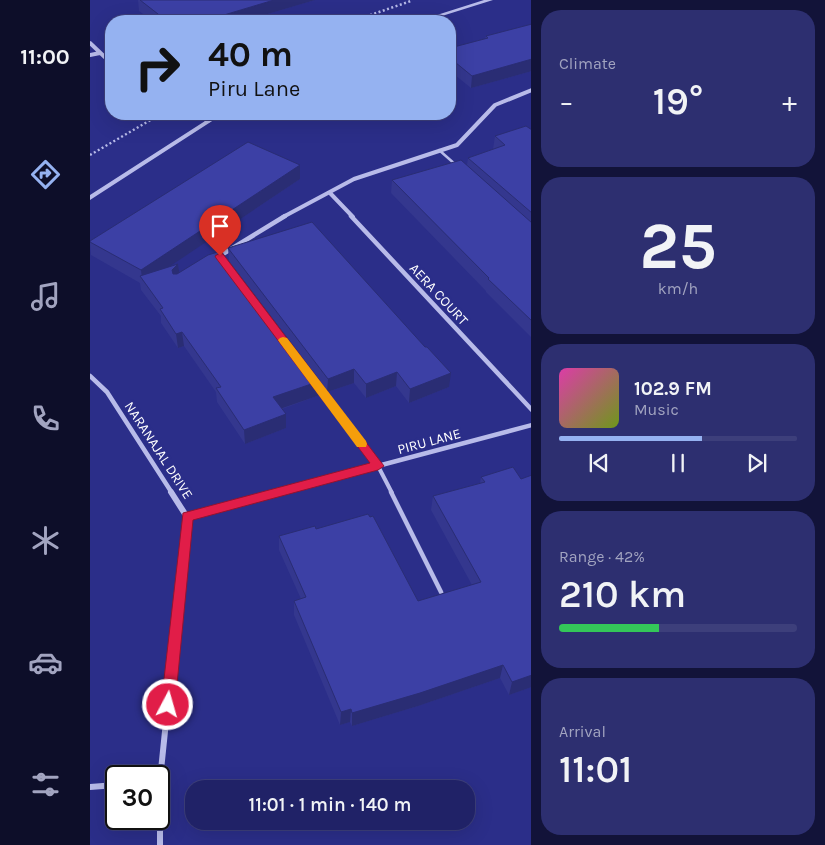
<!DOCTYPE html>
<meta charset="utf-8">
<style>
:root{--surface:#202267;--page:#2d2f70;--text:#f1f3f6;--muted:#a2a4c0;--line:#3d3f7b;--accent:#95b2f1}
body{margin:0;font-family:Karla,sans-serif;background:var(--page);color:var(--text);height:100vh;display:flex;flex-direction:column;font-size:19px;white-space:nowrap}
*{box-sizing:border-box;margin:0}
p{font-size:16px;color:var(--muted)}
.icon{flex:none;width:28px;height:28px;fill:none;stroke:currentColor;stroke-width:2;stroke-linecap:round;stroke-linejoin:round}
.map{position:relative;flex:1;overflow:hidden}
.panel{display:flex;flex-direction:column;gap:10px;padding:10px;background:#121339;width:294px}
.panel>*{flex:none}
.hud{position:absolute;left:15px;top:15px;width:351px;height:105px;border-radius:20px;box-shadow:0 5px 20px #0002,0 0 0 1px var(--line);background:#95b2f1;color:#111;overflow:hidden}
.speed{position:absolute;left:15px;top:765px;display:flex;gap:10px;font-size:25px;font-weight:700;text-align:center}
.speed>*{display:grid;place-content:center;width:65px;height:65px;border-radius:50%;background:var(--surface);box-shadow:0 5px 20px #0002,0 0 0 1px var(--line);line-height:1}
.speed .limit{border:2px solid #111;border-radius:8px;background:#fff;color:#111}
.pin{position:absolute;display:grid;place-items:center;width:42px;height:42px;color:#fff;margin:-51px -21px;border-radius:50% 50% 50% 0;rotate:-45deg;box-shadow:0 0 5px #0007}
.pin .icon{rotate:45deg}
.me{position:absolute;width:55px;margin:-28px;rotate:6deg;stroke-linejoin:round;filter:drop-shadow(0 0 4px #0008)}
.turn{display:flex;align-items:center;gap:18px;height:105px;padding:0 20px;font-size:22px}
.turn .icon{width:65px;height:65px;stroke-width:2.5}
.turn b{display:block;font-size:35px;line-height:42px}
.big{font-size:38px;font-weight:600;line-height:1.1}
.panel .tile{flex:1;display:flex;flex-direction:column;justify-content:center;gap:8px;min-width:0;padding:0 18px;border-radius:20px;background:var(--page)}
.panel .dial{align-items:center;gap:0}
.dial b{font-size:65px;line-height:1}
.song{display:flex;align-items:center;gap:15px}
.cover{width:60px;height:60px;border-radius:8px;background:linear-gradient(135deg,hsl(320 70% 55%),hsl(80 70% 35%))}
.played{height:5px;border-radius:2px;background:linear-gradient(90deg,var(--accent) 60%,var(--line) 60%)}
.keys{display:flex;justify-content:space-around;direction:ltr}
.heat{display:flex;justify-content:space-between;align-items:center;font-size:28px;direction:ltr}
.charge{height:8px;border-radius:4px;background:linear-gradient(90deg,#34c759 42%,var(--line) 0)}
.trip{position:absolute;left:95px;top:780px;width:290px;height:50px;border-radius:20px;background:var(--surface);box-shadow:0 5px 20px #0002,0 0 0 1px var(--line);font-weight:600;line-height:50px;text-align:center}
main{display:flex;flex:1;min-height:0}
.dock{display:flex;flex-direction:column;width:90px;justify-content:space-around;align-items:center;background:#0d0e29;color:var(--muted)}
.dock .icon{width:35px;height:35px}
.dock .active{color:var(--accent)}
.dock b{font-size:22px;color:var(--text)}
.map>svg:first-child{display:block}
</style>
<main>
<nav class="dock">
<b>11:00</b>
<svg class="icon active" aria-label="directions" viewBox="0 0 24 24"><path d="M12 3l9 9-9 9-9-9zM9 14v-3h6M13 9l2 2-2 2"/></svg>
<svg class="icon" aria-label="music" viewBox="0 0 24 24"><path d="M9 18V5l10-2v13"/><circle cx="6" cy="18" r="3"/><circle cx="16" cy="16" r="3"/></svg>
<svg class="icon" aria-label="phone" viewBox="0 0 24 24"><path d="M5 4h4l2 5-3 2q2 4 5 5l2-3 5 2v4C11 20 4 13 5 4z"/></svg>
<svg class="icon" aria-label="climate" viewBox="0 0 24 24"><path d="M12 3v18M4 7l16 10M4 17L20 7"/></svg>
<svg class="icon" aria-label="car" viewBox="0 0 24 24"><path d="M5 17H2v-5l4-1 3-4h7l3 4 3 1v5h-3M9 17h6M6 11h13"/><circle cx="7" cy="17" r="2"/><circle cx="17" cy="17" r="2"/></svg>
<svg class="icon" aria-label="filters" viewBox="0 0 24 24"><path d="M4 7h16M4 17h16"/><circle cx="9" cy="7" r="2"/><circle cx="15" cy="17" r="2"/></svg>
</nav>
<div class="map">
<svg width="442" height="845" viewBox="0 0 442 845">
<rect width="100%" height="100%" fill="#2b2e89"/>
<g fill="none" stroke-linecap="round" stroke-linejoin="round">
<!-- path -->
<path stroke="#b8bbe9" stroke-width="2.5" stroke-dasharray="2 2.5" stroke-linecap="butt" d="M263,21L321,1
M0,155L71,114"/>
<!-- service-far2 -->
<path stroke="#b8bbe9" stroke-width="2.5" d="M349,150L366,165"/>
<!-- service-far1 -->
<path stroke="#b8bbe9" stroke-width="4" d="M227,385L288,466L302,493"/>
<!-- service -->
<path stroke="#b8bbe9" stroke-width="4.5" d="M301,492L351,592"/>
<!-- minor-far2 -->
<path stroke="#b8bbe9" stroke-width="4" d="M0,43L21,63
M0,55L10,53
M106,114L118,121
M240,193L263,217
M193,217L264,179L367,145L405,105L442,90"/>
<!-- minor-far1 -->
<path stroke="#b8bbe9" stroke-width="4.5" d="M261,216L442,410
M128,257L195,216
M0,376L17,392L82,493
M186,493L442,425"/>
<!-- minor -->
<path stroke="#b8bbe9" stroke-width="6" d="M97,517L190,492
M0,787L26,785
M70,845V780L97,517L81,492"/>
<!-- tertiary -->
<path fill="#b8bbe9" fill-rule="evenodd" d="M394,0H403L336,21H328Z
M126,114H133L0,200V195Z"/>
</g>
<!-- wall -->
<path fill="#34378e" d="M48,0H225L154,21H63L49,11Z
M442,24V71L381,88L360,71V48L395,39L396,36Z
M442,130V338L396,292V291L301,193L302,180L377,165L378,158L403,149L405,136Z
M210,179L78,267L88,264L89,273L139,262L138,248L359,387L319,403L306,386L276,398L264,383L237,392L230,383V395L192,409L196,428L155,444L127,402L126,392L94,346L88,348L71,323V316L51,290L50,283L1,255L0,241Z
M423,467L442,687L419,695L410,678L328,706L262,726L260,722L250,725L204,615V601L211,599L189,550V536L226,529L328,601L382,585L341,510L343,496L390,483L391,477Z"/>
<!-- shaded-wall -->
<path fill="#2a2d74" d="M184,0H225L154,21H114Z
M112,19V21H100Z
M442,59V71L381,88L382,76Z
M210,165V179L55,283L52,279L51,270Z
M88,264L90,277L83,284L82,270Z
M92,332L94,346L88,348L86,334Z
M264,369V383L237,392L238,379Z
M307,372L306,386L276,398V384Z
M361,373L359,387L319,403L320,389Z
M230,381V395L184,411L183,397Z
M196,414V428L155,444L154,430Z
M413,665L410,678L328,706L262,726V713Z
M442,675V687L419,695L422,682Z
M261,709L260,722L250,725L251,712Z"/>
<!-- building -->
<path fill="#3c40a5" stroke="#2a2d74" d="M50,0H184L114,21L112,19L100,21H77Z
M442,24V59L382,76L360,58V48L398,38L396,36Z
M436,126L442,130V213L378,158L415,145L405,136Z
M158,142L210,165L51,270L0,242V241Z
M371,160L442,223V321L398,279L399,278L302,180Z
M222,222L335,347H337L361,373L320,389L307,372L276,384L264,369L238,379L138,248Z
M131,251L230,381L183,397L196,414L154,430L126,388L131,387L92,332L86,334L70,309L73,308L50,276L88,264L82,270L83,274H87L118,255Z
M423,467L431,479L442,475V675L422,682L413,665L330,693L262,713L261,709L251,712L204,601L216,597L189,536L225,526L226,529L278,514L280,517L283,516L328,601L391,582L343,496L395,482L391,477Z"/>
<!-- route -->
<path fill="#e11d48" stroke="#92132f" d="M130,253L133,254L294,466L288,470L103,520L85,705L83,709L78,711L73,709L71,705L93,513L280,463L126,258L125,256Z"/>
<!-- slow -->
<path fill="#f59e0b" d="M193,337L197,338L276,441L277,444L276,447H267L190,343L188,340L190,338Z"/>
<g text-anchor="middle" stroke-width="5" stroke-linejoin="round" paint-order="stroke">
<!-- street labels -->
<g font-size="14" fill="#fff" stroke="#2b2e89">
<text transform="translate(349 294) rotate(47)" y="5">AERA COURT</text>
<text transform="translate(339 441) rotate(-15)" y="5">PIRU LANE</text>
<text transform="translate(69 450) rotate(57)" y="5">NARANAJAL DRIVE</text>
</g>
</g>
</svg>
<div class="speed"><div class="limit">30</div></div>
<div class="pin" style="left:130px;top:256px;background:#d93025"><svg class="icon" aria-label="arrive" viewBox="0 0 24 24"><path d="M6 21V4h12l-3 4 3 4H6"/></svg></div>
<svg class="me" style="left:78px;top:705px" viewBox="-20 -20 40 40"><circle r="17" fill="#e11d48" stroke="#fff" stroke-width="3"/><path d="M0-11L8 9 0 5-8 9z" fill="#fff"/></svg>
<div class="trip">11:01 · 1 min · 140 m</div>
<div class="hud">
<div class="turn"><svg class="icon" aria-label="right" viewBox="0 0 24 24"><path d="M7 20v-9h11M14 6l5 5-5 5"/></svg><div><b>40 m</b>Piru Lane</div></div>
</div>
</div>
<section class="panel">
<div class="tile"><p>Climate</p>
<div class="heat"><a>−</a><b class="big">19°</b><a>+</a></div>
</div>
<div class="tile dial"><b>25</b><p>km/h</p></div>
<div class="tile">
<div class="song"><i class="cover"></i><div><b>102.9 FM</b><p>Music</p></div></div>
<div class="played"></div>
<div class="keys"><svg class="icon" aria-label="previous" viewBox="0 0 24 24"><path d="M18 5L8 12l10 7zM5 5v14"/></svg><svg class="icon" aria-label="pause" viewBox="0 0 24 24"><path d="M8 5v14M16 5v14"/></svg><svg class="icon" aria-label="next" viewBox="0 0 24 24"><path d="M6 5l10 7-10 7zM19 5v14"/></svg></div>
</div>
<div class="tile"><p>Range · 42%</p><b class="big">210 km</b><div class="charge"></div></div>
<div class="tile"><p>Arrival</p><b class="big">11:01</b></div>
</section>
</main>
